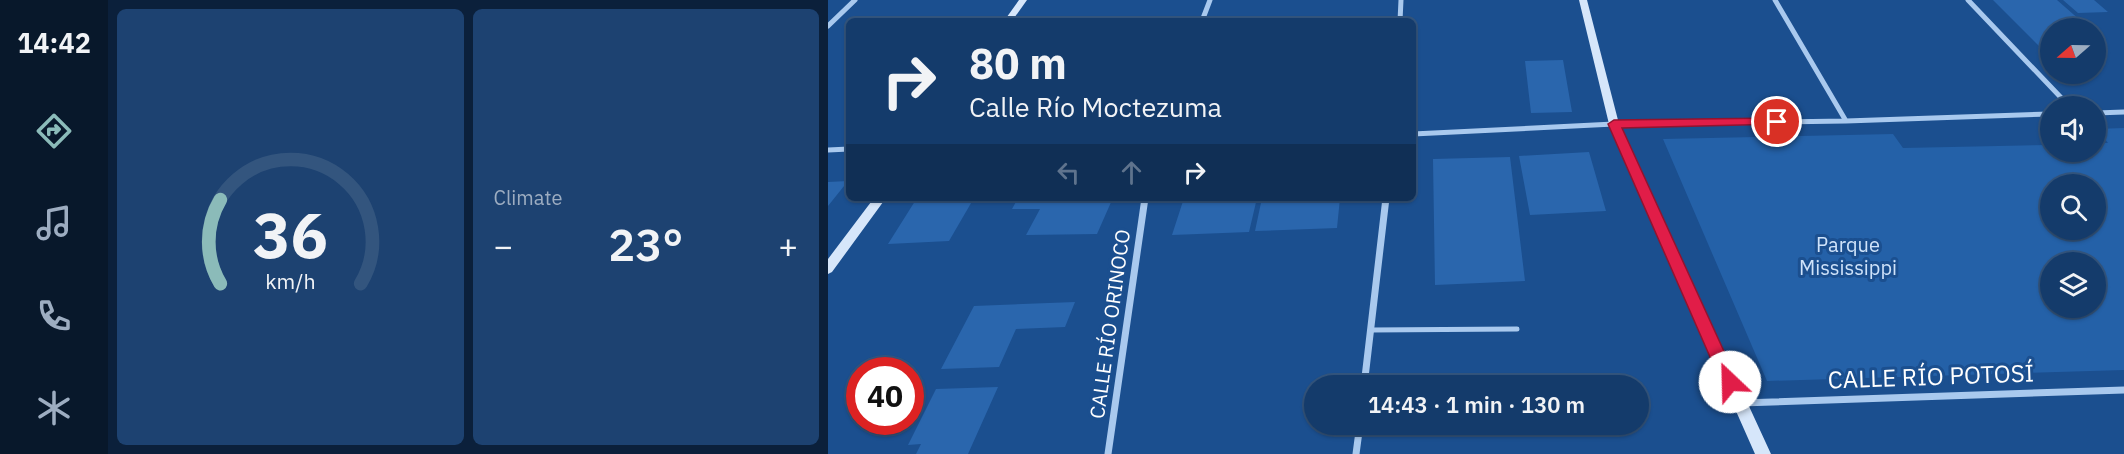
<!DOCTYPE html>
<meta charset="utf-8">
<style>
:root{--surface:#143b6b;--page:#1d4271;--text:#f1f3f6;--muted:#9dadc1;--line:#33557e;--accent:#8bbbb9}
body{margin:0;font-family:"IBM Plex Sans",sans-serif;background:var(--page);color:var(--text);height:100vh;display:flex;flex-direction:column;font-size:22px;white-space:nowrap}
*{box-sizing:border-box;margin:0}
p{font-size:20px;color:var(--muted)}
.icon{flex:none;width:33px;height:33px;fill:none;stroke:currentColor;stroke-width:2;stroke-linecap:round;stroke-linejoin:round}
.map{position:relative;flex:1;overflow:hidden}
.details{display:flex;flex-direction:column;gap:9px;padding:9px;background:#0b203b;width:720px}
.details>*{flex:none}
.guide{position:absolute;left:18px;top:18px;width:570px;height:183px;border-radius:9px;box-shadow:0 2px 4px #0004,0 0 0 2px var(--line);background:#143b6b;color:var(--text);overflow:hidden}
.needle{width:39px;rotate:250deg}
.controls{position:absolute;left:1212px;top:18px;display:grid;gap:12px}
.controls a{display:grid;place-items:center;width:66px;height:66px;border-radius:50%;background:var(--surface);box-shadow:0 2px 4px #0004,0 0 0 2px var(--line);font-size:30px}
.speed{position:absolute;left:18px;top:357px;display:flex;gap:12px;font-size:30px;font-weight:700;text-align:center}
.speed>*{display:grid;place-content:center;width:78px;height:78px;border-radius:50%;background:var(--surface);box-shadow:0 2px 4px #0004,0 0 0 2px var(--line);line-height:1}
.speed .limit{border:9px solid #d22;background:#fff;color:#111}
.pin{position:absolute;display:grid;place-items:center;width:51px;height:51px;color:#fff;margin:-26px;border:3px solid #fff;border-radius:50%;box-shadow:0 2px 6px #0007}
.me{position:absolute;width:66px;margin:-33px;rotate:336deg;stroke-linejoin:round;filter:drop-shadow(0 0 4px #0008)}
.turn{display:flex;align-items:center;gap:21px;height:126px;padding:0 24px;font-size:27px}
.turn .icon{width:78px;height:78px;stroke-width:2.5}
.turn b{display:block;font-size:42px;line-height:51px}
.lanes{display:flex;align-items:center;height:57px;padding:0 24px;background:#0003;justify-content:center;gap:30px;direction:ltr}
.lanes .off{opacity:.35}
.big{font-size:45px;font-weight:600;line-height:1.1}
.details .tile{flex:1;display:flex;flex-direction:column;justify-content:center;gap:9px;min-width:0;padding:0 21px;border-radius:9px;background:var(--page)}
.details .dial{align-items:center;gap:0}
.dial svg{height:156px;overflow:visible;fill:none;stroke:var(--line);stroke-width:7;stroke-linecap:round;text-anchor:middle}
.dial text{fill:var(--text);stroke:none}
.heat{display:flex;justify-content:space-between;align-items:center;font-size:33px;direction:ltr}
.details .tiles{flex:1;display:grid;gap:9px;grid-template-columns:repeat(2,1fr)}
.trip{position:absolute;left:476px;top:375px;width:345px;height:60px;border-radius:30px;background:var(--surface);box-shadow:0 2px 4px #0004,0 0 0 2px var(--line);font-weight:600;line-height:60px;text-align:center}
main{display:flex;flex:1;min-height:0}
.dock{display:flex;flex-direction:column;width:108px;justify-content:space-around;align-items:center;background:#08182b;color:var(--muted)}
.dock .icon{width:42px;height:42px}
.dock .current{color:var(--accent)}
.dock b{font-size:27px;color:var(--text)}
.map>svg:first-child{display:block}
</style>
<main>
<nav class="dock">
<b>14:42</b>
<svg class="icon current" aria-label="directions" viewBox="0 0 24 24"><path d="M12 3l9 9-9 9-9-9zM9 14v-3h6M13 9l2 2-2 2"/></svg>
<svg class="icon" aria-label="music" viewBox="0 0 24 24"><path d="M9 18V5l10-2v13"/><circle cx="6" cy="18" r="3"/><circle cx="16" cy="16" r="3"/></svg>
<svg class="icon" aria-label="phone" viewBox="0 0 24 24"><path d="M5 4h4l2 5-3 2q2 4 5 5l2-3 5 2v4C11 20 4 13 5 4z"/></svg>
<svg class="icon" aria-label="climate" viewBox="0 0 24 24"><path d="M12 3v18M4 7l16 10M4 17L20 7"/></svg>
</nav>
<section class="details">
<div class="tiles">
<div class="tile dial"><svg viewBox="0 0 100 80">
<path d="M14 69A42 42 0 1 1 86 69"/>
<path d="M14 69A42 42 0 0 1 14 26" stroke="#8bbbb9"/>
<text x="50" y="56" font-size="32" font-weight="700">36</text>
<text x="50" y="72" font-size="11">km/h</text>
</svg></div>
<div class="tile"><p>Climate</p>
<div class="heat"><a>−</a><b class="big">23°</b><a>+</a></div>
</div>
</div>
</section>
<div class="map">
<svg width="1296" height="454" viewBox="0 0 1296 454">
<rect width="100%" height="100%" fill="#1b4f8f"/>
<!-- green -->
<path fill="#2461a8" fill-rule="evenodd" d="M1296,128V370L939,381L835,139L1065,134L1075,148L1222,145V152H1268V143H1280L1268,129ZM1222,184H1268V230H1222ZM1222,262H1268V308H1222Z"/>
<!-- building -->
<path fill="#2a66ad" d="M1165,0H1229L1261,28H1222V48H1213Z
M1235,0H1266L1280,12L1250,13Z
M735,60L744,112L703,113L697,61Z
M761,152L778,211L702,215L691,156Z
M682,157L697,281L607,285L605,159Z
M20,181L0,206V182Z
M89,198H146L121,241L60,244Z
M190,198H237L239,201L284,200L269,234L198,235L212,209H184Z
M356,198H429L421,232L344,235Z
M434,198H512L509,228L427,231Z
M247,302L237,327L188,329L171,367L113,369L146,306Z
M170,387L140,454H88L93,444L80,445L108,389Z"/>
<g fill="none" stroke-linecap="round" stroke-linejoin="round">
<!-- lane -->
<path stroke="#a9c9ee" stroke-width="5" d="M543,330L689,329"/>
<!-- street-far1 -->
<path stroke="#a9c9ee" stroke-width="5" d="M947,0L1018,121
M1140,0L1241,106
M374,21L382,0
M572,21L573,0
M0,26L27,0
M1268,113L1296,112
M585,134L786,124L1018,121L1222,114
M0,150L21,149"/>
<!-- street -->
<path stroke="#a9c9ee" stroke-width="7" d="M536,386L558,198
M913,403L1296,390
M280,454L317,198
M528,454L532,424"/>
<!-- secondary -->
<path fill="#d6e6fa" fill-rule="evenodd" d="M191,0H199L184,21H176Z
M751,0H759L791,124L943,454H927L781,124Z
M46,198H58L4,272L0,274V259Z"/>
</g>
<!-- route -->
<path fill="#e11d48" stroke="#92132f" stroke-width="1.5" d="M949,118L955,122L953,124L794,128L910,382L907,387L902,389L896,387L893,382L780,124L786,120Z"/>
<g text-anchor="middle" stroke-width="6" stroke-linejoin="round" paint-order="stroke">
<!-- park labels -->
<g font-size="20" fill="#cfe3fa" stroke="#1b4f8f">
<text x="1020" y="252">Parque<tspan x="1020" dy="23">Mississippi</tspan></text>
</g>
<!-- street labels -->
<g font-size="20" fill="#fff" stroke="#1b4f8f">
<text transform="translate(282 324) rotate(-82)" y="7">CALLE RÍO ORINOCO</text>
</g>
<!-- near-street labels -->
<g font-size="24" fill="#fff" stroke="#1b4f8f">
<text transform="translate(1103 377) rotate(-2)" y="8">CALLE RÍO POTOSÍ</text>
</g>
</g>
</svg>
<div class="controls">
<a><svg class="needle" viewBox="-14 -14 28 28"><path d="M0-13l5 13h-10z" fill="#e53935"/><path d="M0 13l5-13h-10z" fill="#9dadc1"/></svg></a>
<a><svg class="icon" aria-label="sound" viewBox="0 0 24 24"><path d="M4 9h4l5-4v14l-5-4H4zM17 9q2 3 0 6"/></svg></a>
<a><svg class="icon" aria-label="search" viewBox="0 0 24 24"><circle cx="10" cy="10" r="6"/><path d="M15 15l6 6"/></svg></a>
<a><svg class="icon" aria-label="layers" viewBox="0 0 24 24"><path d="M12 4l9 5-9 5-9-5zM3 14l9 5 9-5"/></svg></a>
</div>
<div class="speed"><div class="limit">40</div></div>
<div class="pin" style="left:949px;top:122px;background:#d93025"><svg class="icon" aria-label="arrive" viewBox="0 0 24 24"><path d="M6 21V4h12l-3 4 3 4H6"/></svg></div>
<svg class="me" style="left:902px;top:382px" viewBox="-20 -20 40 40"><circle r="19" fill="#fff"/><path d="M0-13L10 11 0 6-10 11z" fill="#e11d48"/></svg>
<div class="trip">14:43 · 1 min · 130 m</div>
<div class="guide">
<div class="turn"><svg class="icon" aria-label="right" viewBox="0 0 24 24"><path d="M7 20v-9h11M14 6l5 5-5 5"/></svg><div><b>80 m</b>Calle Río Moctezuma</div></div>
<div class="lanes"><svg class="icon off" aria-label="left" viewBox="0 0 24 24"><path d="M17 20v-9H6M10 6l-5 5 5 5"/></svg><svg class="icon off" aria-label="ahead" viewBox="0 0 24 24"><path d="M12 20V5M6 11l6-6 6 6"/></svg><svg class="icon" aria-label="right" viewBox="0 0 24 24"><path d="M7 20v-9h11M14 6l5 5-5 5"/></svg></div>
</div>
</div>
</main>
